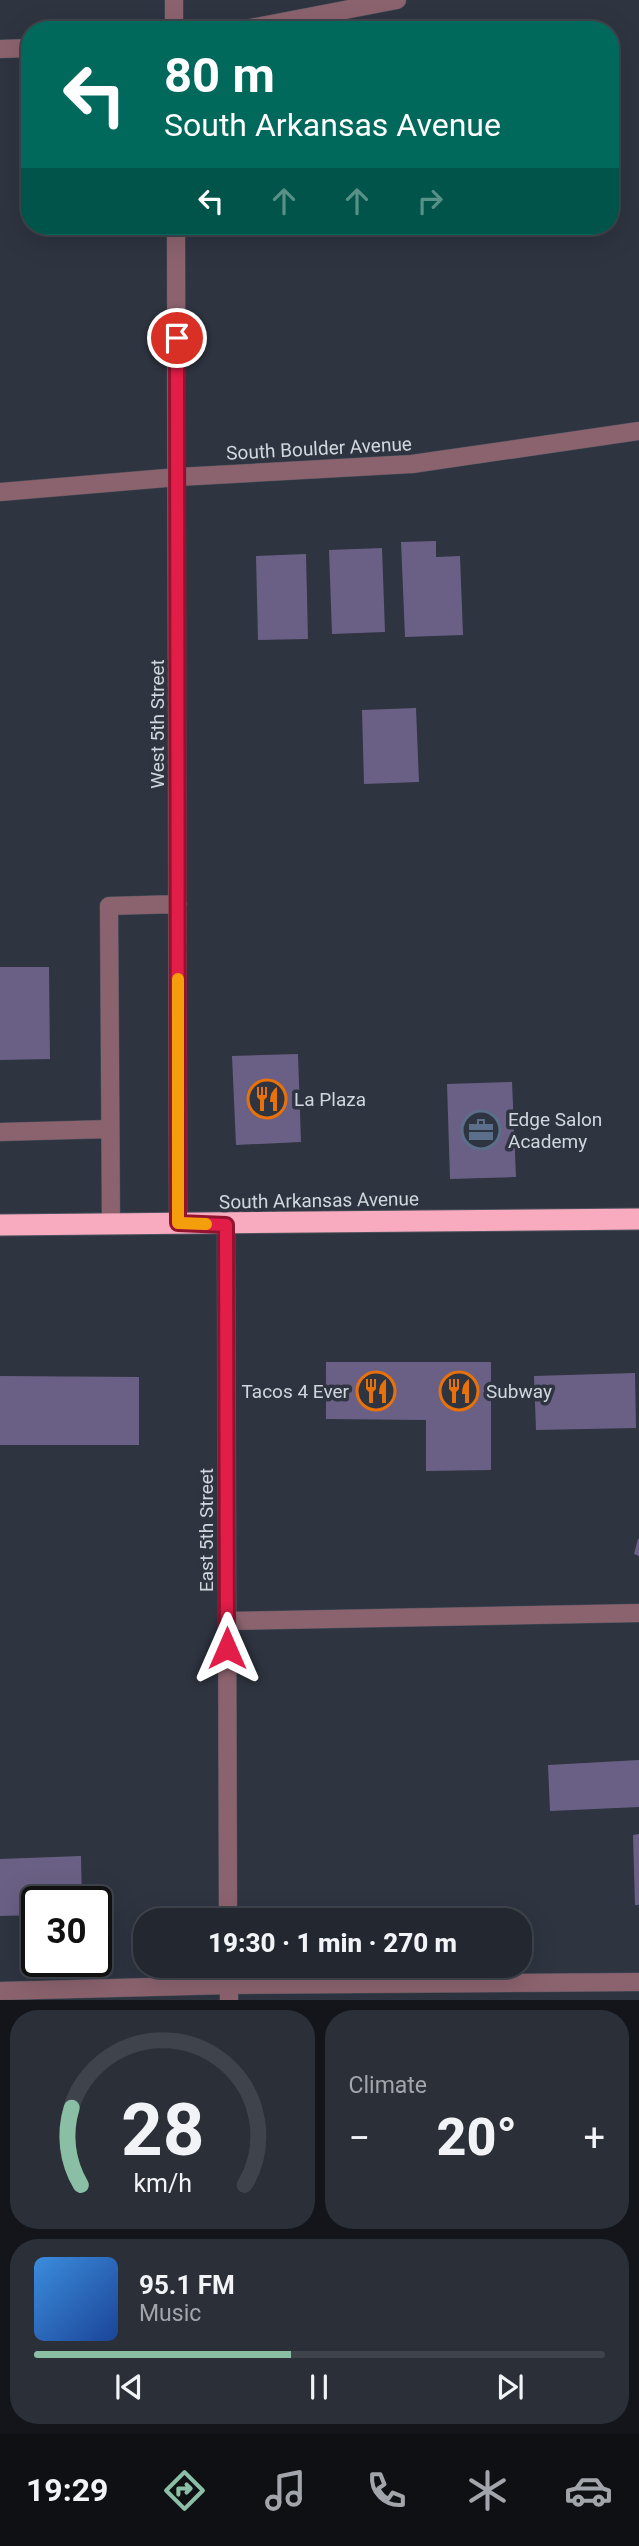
<!DOCTYPE html>
<meta charset="utf-8">
<style>
:root{--surface:#222730;--page:#2a2f38;--text:#f1f3f6;--muted:#a2a5ab;--line:#3f444c;--accent:#8abfa5}
body{margin:0;font-family:Roboto,sans-serif;background:var(--page);color:var(--text);height:100vh;display:flex;flex-direction:column;font-size:26px;white-space:nowrap}
*{box-sizing:border-box;margin:0}
p{font-size:23px;color:var(--muted)}
.icon{flex:none;width:38px;height:38px;fill:none;stroke:currentColor;stroke-width:2;stroke-linecap:round;stroke-linejoin:round}
.map{position:relative;height:2000px;overflow:hidden}
.drawer{display:flex;flex-direction:column;gap:10px;padding:10px;background:#13151a;flex:1}
.drawer>*{flex:none}
.top-card{position:absolute;left:21px;top:21px;width:598px;height:214px;border-radius:28px;box-shadow:0 7px 28px #0002,0 0 0 2px var(--line);background:#00695c;color:#fff;overflow:hidden}
.speed{position:absolute;left:21px;top:1886px;display:flex;gap:14px;font-size:35px;font-weight:700;text-align:center}
.speed>*{display:grid;place-content:center;width:91px;height:91px;border-radius:50%;background:var(--surface);box-shadow:0 7px 28px #0002,0 0 0 2px var(--line);line-height:1}
.speed .limit{border:4px solid #111;border-radius:10px;background:#fff;color:#111}
.pin{position:absolute;display:grid;place-items:center;width:60px;height:60px;color:#fff;margin:-30px;border:4px solid #fff;border-radius:50%;box-shadow:0 2px 7px #0007}
.me{position:absolute;width:77px;margin:-38px;rotate:0deg;stroke-linejoin:round;filter:drop-shadow(0 0 5px #0008)}
.turn{display:flex;align-items:center;gap:24px;height:147px;padding:0 28px;font-size:32px}
.turn .icon{width:91px;height:91px;stroke-width:2.5}
.turn b{display:block;font-size:49px;line-height:60px}
.lanes{display:flex;align-items:center;height:66px;padding:0 28px;background:#0003;justify-content:center;gap:35px;direction:ltr}
.lanes .off{opacity:.35}
.big{font-size:52px;font-weight:800;line-height:1.1}
.drawer .card{flex:1;display:flex;flex-direction:column;justify-content:center;gap:10px;min-width:0;padding:0 24px;border-radius:28px;background:var(--page)}
.drawer .dial{align-items:center;gap:0}
.dial svg{height:182px;overflow:visible;fill:none;stroke:var(--line);stroke-width:7;stroke-linecap:round;text-anchor:middle}
.dial text{fill:var(--text);stroke:none}
.song{display:flex;align-items:center;gap:21px}
.cover{width:84px;height:84px;border-radius:10px;background:linear-gradient(135deg,hsl(210 70% 55%),hsl(220 70% 35%))}
.played{height:7px;border-radius:4px;background:linear-gradient(90deg,var(--accent) 45%,var(--line) 45%)}
.keys{display:flex;justify-content:space-around;direction:ltr}
.heat{display:flex;justify-content:space-between;align-items:center;font-size:38px;direction:ltr}
.drawer .tiles{flex:1;display:grid;gap:10px;grid-template-columns:1fr 1fr}
.card:last-child{grid-column:span 2}
.trip{position:absolute;left:133px;top:1908px;width:399px;height:70px;border-radius:28px;background:var(--surface);box-shadow:0 7px 28px #0002,0 0 0 2px var(--line);font-weight:800;line-height:70px;text-align:center}
.tabs{display:flex;height:112px;justify-content:space-around;align-items:center;background:#0e1013;color:var(--muted)}
.tabs .icon{width:49px;height:49px}
.tabs .selected{color:var(--accent)}
.tabs b{font-size:32px;color:var(--text)}
.map>svg:first-child{display:block}
</style>
<div class="map">
<svg width="639" height="2000" viewBox="0 0 639 2000">
<rect width="100%" height="100%" fill="#2e3440"/>
<!-- building -->
<path fill="#6a6085" d="M436,541V557L460,556L463,635L405,637L401,542Z
M382,548L385,632L332,634L329,550Z
M306,554L308,639L258,640L256,556Z
M416,708L419,782L364,784L362,710Z
M0,967H49L50,1059L0,1060Z
M298,1054L301,1142L236,1145L232,1056Z
M512,1082L516,1177L450,1179L447,1084Z
M326,1362H491V1470L426,1471V1420L326,1419Z
M635,1373L636,1428L536,1430L534,1376Z
M0,1376L139,1377V1445H0Z
M638,1539H639V1556L634,1554Z
M639,1760V1807L550,1811L548,1765Z
M639,1834V1905H635L633,1835Z
M81,1856L82,1902H37V1915L0,1916V1859Z"/>
<g fill="none" stroke-linecap="round" stroke-linejoin="round">
<defs>
<path id="minor" d="M174,0V30
M240,30L397,0
M0,49L30,48
M176,226L178,1223
M0,492L178,477L412,464L639,431
M0,1132L110,1129
M111,1224L109,906L178,904
M226,1225L228,1920
M227,1621L639,1613
M229,1965V2000
M0,1991L229,1985L639,1982"/>
<path id="highway" d="M0,1225L639,1219"/>
</defs>
<!-- minor casing -->
<use href="#minor" stroke="#4c515c" stroke-width="19"/>
<!-- highway casing -->
<use href="#highway" stroke="#4c515c" stroke-width="23"/>
<!-- minor -->
<use href="#minor" stroke="#8b636e" stroke-width="18"/>
<!-- highway -->
<use href="#highway" stroke="#f8aabe" stroke-width="21"/>
</g>
<g fill="none" stroke-linecap="round" stroke-linejoin="round">
<defs>
<path id="route" d="M177,338L178,1223L226,1225L227,1648"/>
</defs>
<!-- route casing -->
<use href="#route" stroke="#92132f" stroke-width="18"/>
<!-- route -->
<use href="#route" stroke="#e11d48" stroke-width="12"/>
<!-- slow -->
<path stroke="#f59e0b" stroke-width="12" d="M178,979V1223L206,1224"/>
</g>
<!-- icons -->
<defs>
<symbol id="restaurant-ring" viewBox="-11 -11 22 22"><circle r="9.5" fill="#2e3440" stroke="#e8710a" stroke-width="1.5"/><path d="M-5-6h1v4h1v-4h1v4h1v-4h1v5L-1.5 .5V6h-2V.5L-5-1ZM5-6V6H3V1.5H1.5Q1.5-4 5-6Z" fill="#e8710a"/></symbol>
<symbol id="office-ring" viewBox="-11 -11 22 22"><circle r="9.5" fill="#2e3440" stroke="#5c6f8a" stroke-width="1.5"/><path d="M-6-3h4V-5.5h4V-3h4V5H-6ZM-1-4.5V-3h2v-1.5ZM-6 0V1H6V0Z" fill="#5c6f8a"/></symbol>
</defs>
<g fill-rule="evenodd">
<use href="#restaurant-ring" x="245" y="1077" width="44" height="44"/>
<use href="#office-ring" x="459" y="1108" width="44" height="44"/>
<use href="#restaurant-ring" x="354" y="1369" width="44" height="44"/>
<use href="#restaurant-ring" x="437" y="1369" width="44" height="44"/>
</g>
<g text-anchor="middle" stroke-width="7" stroke-linejoin="round" paint-order="stroke">
<!-- street labels -->
<g font-size="19" fill="#d2d6de" stroke="#2e3440">
<text transform="translate(319 448) rotate(-3)" y="7">South Boulder Avenue</text>
<text transform="translate(157 724) rotate(-90)" y="7">West 5th Street</text>
<text transform="translate(319 1200) rotate(-1)" y="7">South Arkansas Avenue</text>
<text transform="translate(206 1530) rotate(-90)" y="7">East 5th Street</text>
</g>
<!-- poi labels -->
<g font-size="19" fill="#d2d6de" stroke="#2e3440" text-anchor="start">
<text x="294" y="1106">La Plaza</text>
<text x="508" y="1126">Edge Salon<tspan x="508" dy="22">Academy</tspan></text>
<text x="349" y="1398" text-anchor="end">Tacos 4 Ever</text>
<text x="486" y="1398">Subway</text>
</g>
</g>
</svg>
<div class="speed"><div class="limit">30</div></div>
<div class="pin" style="left:177px;top:338px;background:#d93025"><svg class="icon" aria-label="arrive" viewBox="0 0 24 24"><path d="M6 21V4h12l-3 4 3 4H6"/></svg></div>
<svg class="me" style="left:227px;top:1648px" viewBox="-20 -20 40 40"><path d="M0-17L14 15 0 8-14 15z" fill="#e11d48" stroke="#fff" stroke-width="4"/></svg>
<div class="trip">19:30 · 1 min · 270 m</div>
<div class="top-card">
<div class="turn"><svg class="icon" aria-label="left" viewBox="0 0 24 24"><path d="M17 20v-9H6M10 6l-5 5 5 5"/></svg><div><b>80 m</b>South Arkansas Avenue</div></div>
<div class="lanes"><svg class="icon" aria-label="left" viewBox="0 0 24 24"><path d="M17 20v-9H6M10 6l-5 5 5 5"/></svg><svg class="icon off" aria-label="ahead" viewBox="0 0 24 24"><path d="M12 20V5M6 11l6-6 6 6"/></svg><svg class="icon off" aria-label="ahead" viewBox="0 0 24 24"><path d="M12 20V5M6 11l6-6 6 6"/></svg><svg class="icon off" aria-label="right" viewBox="0 0 24 24"><path d="M7 20v-9h11M14 6l5 5-5 5"/></svg></div>
</div>
</div>
<section class="drawer">
<div class="tiles">
<div class="card dial"><svg viewBox="0 0 100 80">
<path d="M14 69A42 42 0 1 1 86 69"/>
<path d="M14 69A42 42 0 0 1 10 35" stroke="#8abfa5"/>
<text x="50" y="56" font-size="32" font-weight="700">28</text>
<text x="50" y="72" font-size="11">km/h</text>
</svg></div>
<div class="card"><p>Climate</p>
<div class="heat"><a>−</a><b class="big">20°</b><a>+</a></div>
</div>
<div class="card">
<div class="song"><i class="cover"></i><div><b>95.1 FM</b><p>Music</p></div></div>
<div class="played"></div>
<div class="keys"><svg class="icon" aria-label="previous" viewBox="0 0 24 24"><path d="M18 5L8 12l10 7zM5 5v14"/></svg><svg class="icon" aria-label="pause" viewBox="0 0 24 24"><path d="M8 5v14M16 5v14"/></svg><svg class="icon" aria-label="next" viewBox="0 0 24 24"><path d="M6 5l10 7-10 7zM19 5v14"/></svg></div>
</div>
</div>
</section>
<nav class="tabs">
<b>19:29</b>
<svg class="icon selected" aria-label="directions" viewBox="0 0 24 24"><path d="M12 3l9 9-9 9-9-9zM9 14v-3h6M13 9l2 2-2 2"/></svg>
<svg class="icon" aria-label="music" viewBox="0 0 24 24"><path d="M9 18V5l10-2v13"/><circle cx="6" cy="18" r="3"/><circle cx="16" cy="16" r="3"/></svg>
<svg class="icon" aria-label="phone" viewBox="0 0 24 24"><path d="M5 4h4l2 5-3 2q2 4 5 5l2-3 5 2v4C11 20 4 13 5 4z"/></svg>
<svg class="icon" aria-label="climate" viewBox="0 0 24 24"><path d="M12 3v18M4 7l16 10M4 17L20 7"/></svg>
<svg class="icon" aria-label="car" viewBox="0 0 24 24"><path d="M5 17H2v-5l4-1 3-4h7l3 4 3 1v5h-3M9 17h6M6 11h13"/><circle cx="7" cy="17" r="2"/><circle cx="17" cy="17" r="2"/></svg>
</nav>
